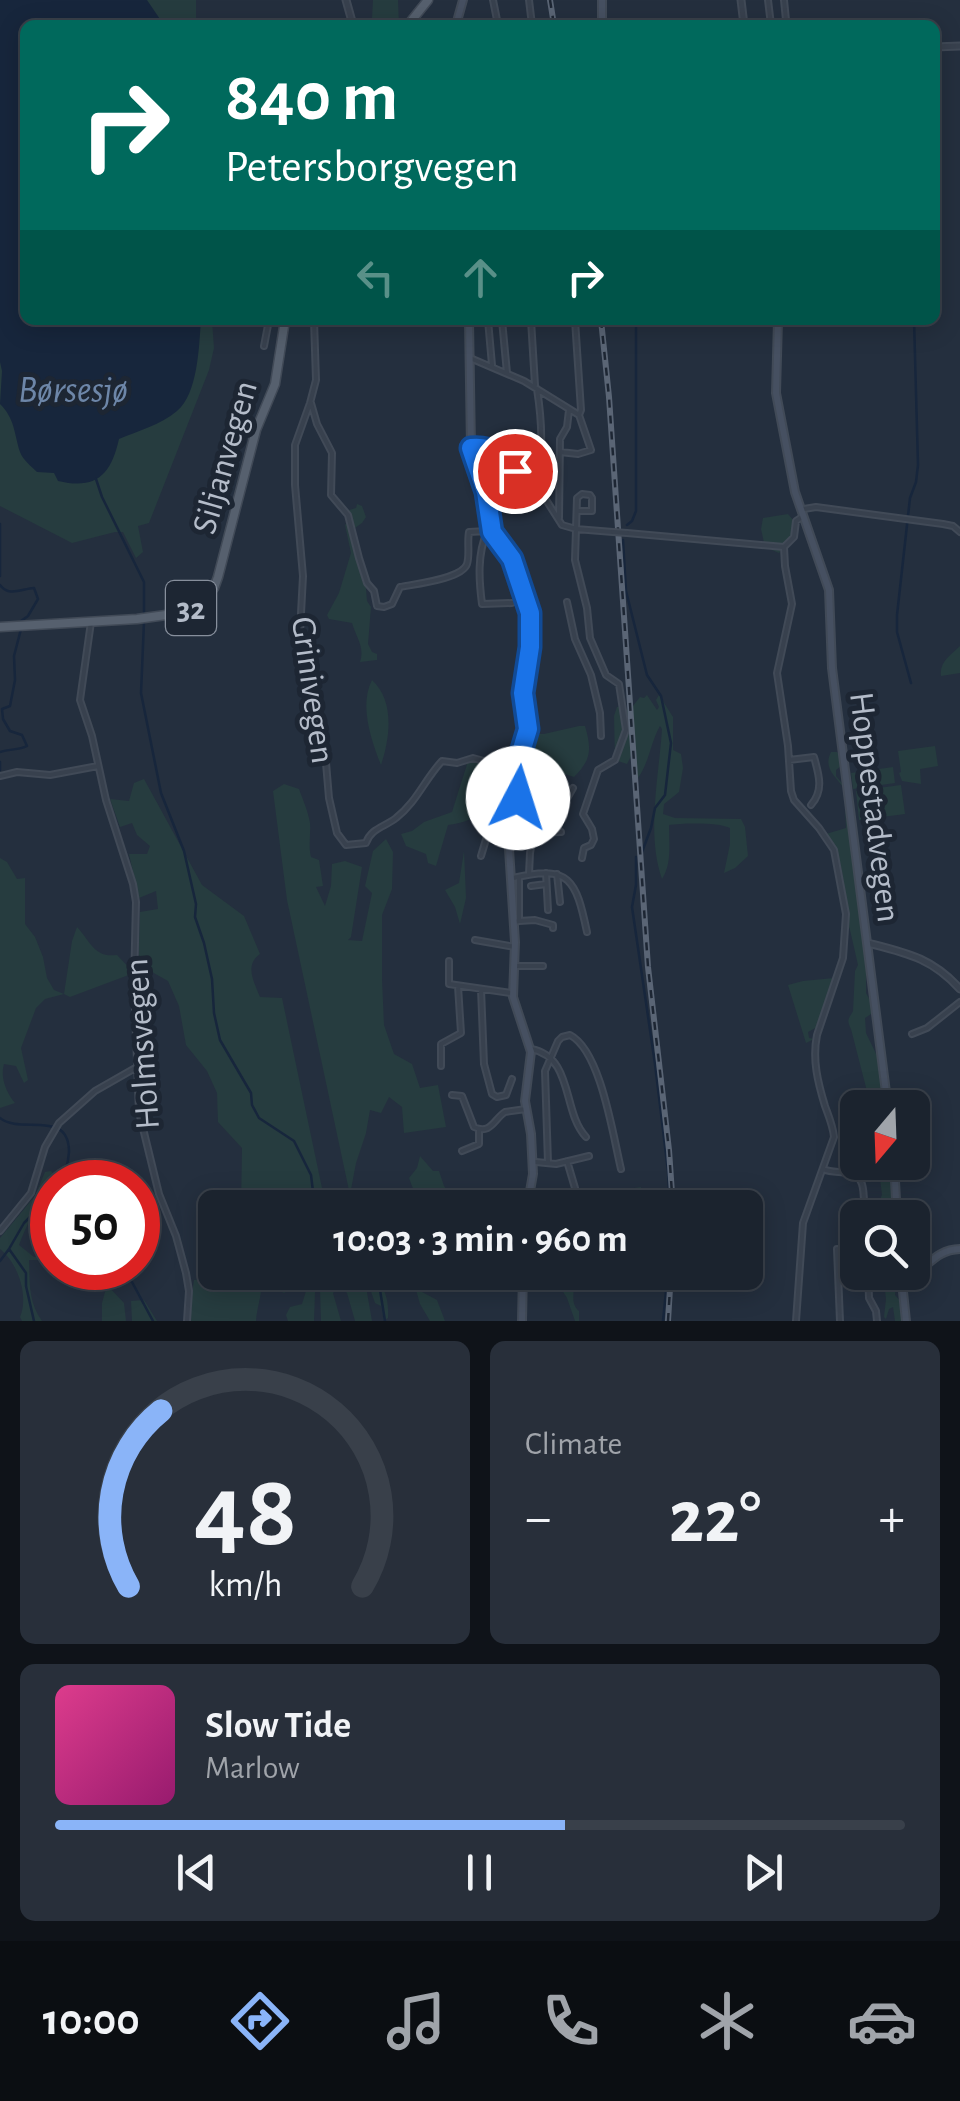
<!DOCTYPE html>
<meta charset="utf-8">
<style>
:root{--surface:#1b232e;--page:#282f3a;--text:#f1f3f6;--muted:#a0a4aa;--line:#39404a;--accent:#8ab4f8}
body{margin:0;font-family:"Alegreya Sans",sans-serif;background:var(--page);color:var(--text);height:100vh;display:flex;flex-direction:column;font-size:38px;white-space:nowrap}
*{box-sizing:border-box;margin:0}
p{font-size:32px;color:var(--muted)}
.icon{flex:none;width:55px;height:55px;fill:none;stroke:currentColor;stroke-width:2;stroke-linecap:round;stroke-linejoin:round}
.map{position:relative;height:1321px;overflow:hidden}
.details{display:flex;flex-direction:column;gap:20px;padding:20px;background:#0f1319;flex:1}
.details>*{flex:none}
.top-card{position:absolute;left:20px;top:20px;width:920px;height:305px;border-radius:15px;box-shadow:0 5px 25px #0003,0 0 0 2px var(--line);background:#00695c;color:#fff;overflow:hidden}
.needle{width:65px;rotate:199deg}
.tools{position:absolute;left:840px;top:1090px;display:grid;gap:20px}
.tools a{display:grid;place-items:center;width:90px;height:90px;border-radius:15px;background:var(--surface);box-shadow:0 5px 25px #0003,0 0 0 2px var(--line);font-size:50px}
.speed{position:absolute;left:30px;top:1160px;display:flex;gap:20px;font-size:50px;font-weight:700;text-align:center}
.speed>*{display:grid;place-content:center;width:130px;height:130px;border-radius:50%;background:var(--surface);box-shadow:0 5px 25px #0003,0 0 0 2px var(--line);line-height:1}
.speed .limit{border:15px solid #d22;background:#fff;color:#111}
.pin{position:absolute;display:grid;place-items:center;width:85px;height:85px;color:#fff;margin:-42px;border:5px solid #fff;border-radius:50%;box-shadow:0 2px 10px #0007}
.me{position:absolute;width:110px;margin:-55px;rotate:5deg;stroke-linejoin:round;filter:drop-shadow(0 0 8px #0008)}
.turn{display:flex;align-items:center;gap:35px;height:210px;padding:0 40px;font-size:45px}
.turn .icon{width:130px;height:130px;stroke-width:2.5}
.turn b{display:block;font-size:70px;line-height:85px}
.lanes{display:flex;align-items:center;height:95px;padding:0 40px;background:#0003;justify-content:center;gap:50px;direction:ltr}
.lanes .off{opacity:.35}
.big{font-size:75px;font-weight:700;line-height:1.1}
.details .tile{flex:1;display:flex;flex-direction:column;justify-content:center;gap:15px;min-width:0;padding:0 35px;border-radius:15px;background:var(--page)}
.details .dial{align-items:center;gap:0}
.dial svg{height:260px;overflow:visible;fill:none;stroke:var(--line);stroke-width:7;stroke-linecap:round;text-anchor:middle}
.dial text{fill:var(--text);stroke:none}
.song{display:flex;align-items:center;gap:30px}
.cover{width:120px;height:120px;border-radius:15px;background:linear-gradient(135deg,hsl(330 70% 55%),hsl(320 70% 35%))}
.played{height:10px;border-radius:5px;background:linear-gradient(90deg,var(--accent) 60%,var(--line) 60%)}
.keys{display:flex;justify-content:space-around;direction:ltr}
.heat{display:flex;justify-content:space-between;align-items:center;font-size:55px;direction:ltr}
.details .tiles{flex:1;display:grid;gap:20px;grid-template-columns:1fr 1fr}
.tile:last-child{grid-column:span 2}
.trip{position:absolute;left:198px;top:1190px;width:565px;height:100px;border-radius:15px;background:var(--surface);box-shadow:0 5px 25px #0003,0 0 0 2px var(--line);font-weight:700;line-height:100px;text-align:center}
.menu{display:flex;height:160px;justify-content:space-around;align-items:center;background:#0b0e12;color:var(--muted)}
.menu .icon{width:70px;height:70px}
.menu .selected{color:var(--accent)}
.menu b{font-size:45px;color:var(--text)}
.map>svg:first-child{display:block}
</style>
<div class="map">
<svg width="960" height="1321" viewBox="0 0 960 1321">
<rect width="100%" height="100%" fill="#242f3e"/>
<!-- green -->
<path fill="#263c3f" d="M0,0H196V25H25V320H212L214,348L209,370L149,523L138,526L143,552L136,558L123,532H115L72,543L0,506Z
M373,0H398L399,25H377L372,18Z
M357,504L362,506L366,517L362,523L352,530L365,577L367,601L371,607L368,644L372,652L377,654V660L360,662C365,647 356,637 352,623L329,619L327,615L339,593L351,553L345,525L349,521L346,511L356,508Z
M788,514L794,521L791,540L779,553L765,547L761,529L763,518Z
M960,646V673L941,676C939,662 951,655 960,646Z
M372,680C395,701 390,738 381,765C371,740 359,705 372,680Z
M659,695L673,717V750L681,754L683,768L679,792L664,804L663,814L675,818L741,819L745,827L748,856L735,868L724,873L730,844V828C719,822 682,823 669,825C669,843 672,864 662,879C646,834 659,776 662,729L660,726C651,741 649,763 638,778L635,774L634,757L631,756L627,764L615,760L614,716L617,707L622,706L627,710L633,706L640,697L644,698L647,695L657,710L659,707L656,700Z
M579,726H585C592,750 591,760 574,777L565,774L552,793L525,779L532,734H544Z
M935,746L938,766L920,769L921,784L902,781L899,773L901,772L898,751Z
M831,752H837L841,758V766L836,770V776L845,787L850,841L866,952V993L872,1004L871,1014L865,1018L866,1033L880,1062L885,1107H871L851,1029C846,1019 849,1019 853,1011L855,971L858,965L850,930C847,922 847,915 846,906C844,883 842,851 826,834L846,828L844,788C835,776 823,768 831,752Z
M469,758L482,761L493,774C485,806 485,820 448,825L436,866L428,863L426,854L406,846L401,834L412,831L424,822L452,812Z
M893,767L895,783L853,789L851,773Z
M144,779L202,885L244,916L260,954C244,965 254,982 260,997L282,998L326,1207H316L307,1203C299,1209 294,1208 285,1204L284,1207H241L242,1148L218,1122L217,1093L207,1071L186,1045L179,1006L168,981L152,972L138,973L140,912L158,909L156,891L139,898L129,854H147L150,846L137,835L132,823L120,827L110,799L129,801L134,783Z
M284,784L299,789C303,800 308,811 310,823C311,834 308,846 311,857L319,860L323,886L316,887L325,906L331,886L332,864L345,861L362,867L351,937L348,940L362,941L372,893L365,886L373,851L386,839L393,852L392,889L382,915V979L384,1025L394,1054L412,1064L420,1088L438,1085L446,1127L404,1133L402,1107L389,1097L381,1113L370,1110L366,1133L356,1163L350,1195L287,900L273,791Z
M901,785L905,814L859,820L856,791Z
M464,851L466,898L460,924L455,907L445,890L459,883Z
M0,858L7,862L17,879L25,878V924L35,937L43,957L47,978L54,990L64,994L72,941L77,927C91,942 94,958 117,955L134,973L70,997L64,994L45,999L36,1008L21,1048L28,1080L24,1083L16,1066L4,1064C0,1077 6,1092 15,1103L0,1108Z
M834,978L836,979L819,1026L808,1032L809,1038L814,1039L806,1043L788,985L803,981Z
M420,1156L433,1171H439L444,1186L459,1207H420L409,1178L417,1168Z
M878,1163H891L894,1217H880C873,1201 874,1212 882,1195Z
M51,1171L57,1179V1182H52V1188C36,1205 27,1224 19,1245L34,1257L52,1255V1264L48,1260H29C30,1283 28,1301 42,1321H22L20,1317C29,1296 18,1263 0,1249V1238L35,1196L45,1172Z
M641,1187L643,1200L638,1207H570L577,1197Z
M234,1272L251,1273L255,1279L261,1278C263,1293 257,1306 256,1321H188L194,1280C208,1278 222,1282 234,1272Z
M272,1273H367C385,1285 389,1297 388,1318L384,1321L381,1306L375,1303L369,1286L365,1281L372,1321H355L347,1293L340,1284L333,1293L341,1321H321L320,1289L315,1292L314,1321H288L286,1315L290,1307L302,1304L307,1288L296,1285L284,1293L273,1287Z
M551,1273H606C600,1285 586,1285 574,1288C573,1297 572,1305 579,1311V1321H575L567,1298Z
M883,1273H897L895,1295L901,1302L902,1321H895L893,1307L889,1309L886,1319L884,1317L886,1299Z
M413,1280L422,1292L437,1300L445,1321H430L420,1304L415,1286L412,1284Z
M107,1285L124,1303L126,1321H102V1303Z
M144,1300L157,1321H132L131,1301Z"/>
<!-- water -->
<path fill="#17263c" d="M0,0H147L164,25H25V320H201C199,346 198,394 177,411C160,425 138,431 119,439C111,475 96,490 58,481L54,473L37,472C31,466 23,460 20,452C14,433 15,419 0,404L2,371L0,362Z"/>
<g fill="none" stroke-linecap="round" stroke-linejoin="round">
<!-- stream -->
<path stroke="#17263c" stroke-width="2.5" d="M96,479L102,497L144,582V612
M0,524V576
M627,525L632,521L636,511V320
M623,540L626,591L647,675L661,696L671,743L665,795L655,808L651,828L642,852
M0,585C9,597 21,589 34,588L38,599L28,616L21,621
M144,622L141,693L161,793L184,851L196,904L195,917L204,943L212,979L214,1013L220,1040L251,1093L252,1105L259,1118L294,1141L311,1175L315,1208
M911,683L897,632V615L910,498L916,482L918,465L914,320
M0,752C10,749 19,750 27,746L22,735L10,731L3,719L2,709L10,706L15,680L14,656L21,629
M0,762V770
M636,857V885L632,907L655,1064L668,1171L670,1208
M0,1118C20,1135 69,1108 69,1152C68,1164 66,1172 61,1182
M9,1249L26,1273V1286L34,1321
M0,1261L9,1249L24,1223L52,1195
M120,1268L132,1282L153,1321
M382,1272L380,1290L385,1321
M663,1321L668,1272"/>
<defs>
<path id="minor" d="M493,0L498,25
M529,0L532,25
M768,0L771,25
M784,0L786,20
M314,320L316,380L310,403L295,445V485L303,576L300,632L325,751L329,798L337,833L346,845L366,843C371,828 385,827 396,818C416,803 425,779 442,761L457,763L473,758L484,761L519,756
M488,320L492,365
M502,320L507,373
M531,320L535,385
M264,346L269,320
M470,358L524,381L579,415
M311,403L317,424L332,453L331,495L348,515L359,558L367,583L374,591L377,606L384,607L392,604L400,587C415,584 462,579 467,564C470,555 467,542 469,532L487,531
M471,448L489,449L505,457L515,471L541,492L562,525L576,529L613,532
M560,452L578,454L591,450L579,415L581,410L575,320
M532,482C546,459 541,415 537,389
M804,509L816,507L943,524L953,526L960,532
M577,511H592V498L590,495L582,494L577,498L575,560L587,608L590,638L606,675L619,684L626,730L615,760L598,770L583,814L592,829L594,839L591,845L584,848L582,858
M559,518L560,439L567,427L569,410
M487,532C477,554 479,581 482,604L512,603
M627,533L784,547
M784,547L785,566L792,604L777,673L788,746L791,791L794,800L819,828L834,850L846,914L843,958L817,1035C812,1060 818,1083 825,1106C829,1117 833,1126 834,1137L803,1223L796,1321
M784,547L794,537L796,521L802,517
M567,602L575,639L591,675L600,713L601,736
M91,622L80,700L92,736L106,800L133,884L136,902L134,984L139,1112L159,1194L176,1236L186,1273L189,1291L187,1321
M789,760L814,757C819,775 824,790 811,805
M0,776L17,772L50,775L98,766
M536,833L561,832
M481,856L487,836L508,825
M546,873L548,910
M529,874L530,853L539,801L551,806L565,802L573,788
M557,874L560,902
M513,878C570,864 576,880 587,932
M531,886L546,884
M519,921L535,920L553,925V928
M514,922L519,921V877
M475,940L515,947
M449,961V984L511,993
M514,966H543
M481,989L484,1064L492,1094L497,1097L506,1095L512,1079
M912,1034L927,1028L960,1002
M531,1049C574,1057 562,1112 586,1137
M441,1066V1044L461,1033L458,986
M452,1095L462,1096L474,1127C491,1135 494,1119 505,1112L526,1109
M850,1143V1173
M462,1151L479,1144V1129
M567,1161L575,1188
M536,1162L556,1164L589,1156
M548,1163L545,1071L558,1041L562,1037L570,1035C601,1051 613,1136 621,1169
M823,1169C832,1173 839,1171 849,1173C869,1176 862,1202 865,1218
M0,1231L31,1193L45,1147L59,1123L95,1091L137,1067
M837,1249L840,1321
M868,1272L869,1298L876,1311L877,1321"/>
<path id="tertiary" d="M346,0L353,25
M741,0L744,25
M935,47L960,46
M868,943C907,953 932,958 960,989"/>
<path id="secondary" d="M602,0V25
M456,25L463,0
M469,320L471,448L486,491L492,532L512,559L527,598L531,619L530,647L523,693L528,729L520,756L519,791L510,825L509,849L515,942L513,997L531,1052L525,1101L531,1134L533,1174L527,1208
M778,320L776,393L795,492L829,590L832,668L888,1108
M894,1162L897,1218
M901,1272L906,1321
M902,1279C927,1273 931,1250 960,1249
M522,1321L523,1272"/>
<path id="primary" d="M408,25L428,0
M0,627L137,619L173,614L192,608L204,600L214,588L218,577L256,430L275,384L285,320"/>
</defs>
<!-- minor casing -->
<use href="#minor" stroke="#414a57" stroke-width="8"/>
<!-- tertiary casing -->
<use href="#tertiary" stroke="#414a57" stroke-width="9"/>
<!-- secondary casing -->
<use href="#secondary" stroke="#414a57" stroke-width="10"/>
<!-- primary casing -->
<use href="#primary" stroke="#414a57" stroke-width="11"/>
<!-- minor -->
<use href="#minor" stroke="#38414e" stroke-width="4"/>
<!-- tertiary -->
<use href="#tertiary" stroke="#38414e" stroke-width="5"/>
<!-- secondary -->
<use href="#secondary" stroke="#465061" stroke-width="6"/>
<!-- primary -->
<use href="#primary" stroke="#56606e" stroke-width="8"/>
<defs>
<path id="rail" d="M550,0L554,25
M601,320L609,397L648,967L669,1150L673,1208
M668,1321L671,1272"/>
</defs>
<!-- rail casing -->
<use href="#rail" stroke="#5a6575" stroke-width="6"/>
<!-- rail -->
<use href="#rail" stroke="#1d2633" stroke-width="2.5" stroke-dasharray="8" stroke-linecap="butt"/>
<defs>
<path id="minor-bridge" d="M613,532L627,533"/>
</defs>
<!-- minor-bridge casing -->
<use href="#minor-bridge" stroke="#414a57" stroke-width="8" stroke-linecap="butt"/>
<!-- minor-bridge -->
<use href="#minor-bridge" stroke="#38414e" stroke-width="4"/>
</g>
<g fill="none" stroke-linecap="round" stroke-linejoin="round">
<defs>
<path id="route" d="M515,471C503,455 492,446 471,448L486,492L492,532L512,559L530,613V647L523,693L528,729L519,759L518,798"/>
</defs>
<!-- route casing -->
<use href="#route" stroke="#114b97" stroke-width="25"/>
<!-- route -->
<use href="#route" stroke="#1a73e8" stroke-width="18"/>
</g>
<g text-anchor="middle" stroke-width="10" stroke-linejoin="round" paint-order="stroke">
<!-- shield labels -->
<rect fill="#1d2633" stroke="#878f9c" stroke-width="2.5" x="166" y="581" width="50" height="54" rx="8"/>
<g font-size="32" font-weight="bold" fill="#b4bcc9">
<text x="191" y="619">32</text>
</g>
<!-- street labels -->
<g font-size="35" fill="#b4bcc9" stroke="#1d2633">
<text transform="translate(224 457) rotate(-74)" y="12">Siljanvegen</text>
<text transform="translate(314 690) rotate(82)" y="12">Grinivegen</text>
<text transform="translate(876 807) rotate(83)" y="12">Hoppestadvegen</text>
<text transform="translate(141 1044) rotate(-94)" y="12">Holmsvegen</text>
</g>
<!-- water labels -->
<g font-size="38" font-style="italic" fill="#6d86a8" stroke="#1d2633">
<text x="73" y="402">Børsesjø</text>
</g>
</g>
</svg>
<div class="tools">
<a><svg class="needle" viewBox="-14 -14 28 28"><path d="M0-13l5 13h-10z" fill="#e53935"/><path d="M0 13l5-13h-10z" fill="#a0a4aa"/></svg></a>
<a><svg class="icon" aria-label="search" viewBox="0 0 24 24"><circle cx="10" cy="10" r="6"/><path d="M15 15l6 6"/></svg></a>
</div>
<div class="speed"><div class="limit">50</div></div>
<div class="pin" style="left:515px;top:471px;background:#d93025"><svg class="icon" aria-label="arrive" viewBox="0 0 24 24"><path d="M6 21V4h12l-3 4 3 4H6"/></svg></div>
<svg class="me" style="left:518px;top:798px" viewBox="-20 -20 40 40"><circle r="19" fill="#fff"/><path d="M0-13L10 11 0 6-10 11z" fill="#1a73e8"/></svg>
<div class="trip">10:03 · 3 min · 960 m</div>
<div class="top-card">
<div class="turn"><svg class="icon" aria-label="right" viewBox="0 0 24 24"><path d="M7 20v-9h11M14 6l5 5-5 5"/></svg><div><b>840 m</b>Petersborgvegen</div></div>
<div class="lanes"><svg class="icon off" aria-label="left" viewBox="0 0 24 24"><path d="M17 20v-9H6M10 6l-5 5 5 5"/></svg><svg class="icon off" aria-label="ahead" viewBox="0 0 24 24"><path d="M12 20V5M6 11l6-6 6 6"/></svg><svg class="icon" aria-label="right" viewBox="0 0 24 24"><path d="M7 20v-9h11M14 6l5 5-5 5"/></svg></div>
</div>
</div>
<section class="details">
<div class="tiles">
<div class="tile dial"><svg viewBox="0 0 100 80">
<path d="M14 69A42 42 0 1 1 86 69"/>
<path d="M14 69A42 42 0 0 1 24 15" stroke="#8ab4f8"/>
<text x="50" y="56" font-size="32" font-weight="700">48</text>
<text x="50" y="72" font-size="11">km/h</text>
</svg></div>
<div class="tile"><p>Climate</p>
<div class="heat"><a>−</a><b class="big">22°</b><a>+</a></div>
</div>
<div class="tile">
<div class="song"><i class="cover"></i><div><b>Slow Tide</b><p>Marlow</p></div></div>
<div class="played"></div>
<div class="keys"><svg class="icon" aria-label="previous" viewBox="0 0 24 24"><path d="M18 5L8 12l10 7zM5 5v14"/></svg><svg class="icon" aria-label="pause" viewBox="0 0 24 24"><path d="M8 5v14M16 5v14"/></svg><svg class="icon" aria-label="next" viewBox="0 0 24 24"><path d="M6 5l10 7-10 7zM19 5v14"/></svg></div>
</div>
</div>
</section>
<nav class="menu">
<b>10:00</b>
<svg class="icon selected" aria-label="directions" viewBox="0 0 24 24"><path d="M12 3l9 9-9 9-9-9zM9 14v-3h6M13 9l2 2-2 2"/></svg>
<svg class="icon" aria-label="music" viewBox="0 0 24 24"><path d="M9 18V5l10-2v13"/><circle cx="6" cy="18" r="3"/><circle cx="16" cy="16" r="3"/></svg>
<svg class="icon" aria-label="phone" viewBox="0 0 24 24"><path d="M5 4h4l2 5-3 2q2 4 5 5l2-3 5 2v4C11 20 4 13 5 4z"/></svg>
<svg class="icon" aria-label="climate" viewBox="0 0 24 24"><path d="M12 3v18M4 7l16 10M4 17L20 7"/></svg>
<svg class="icon" aria-label="car" viewBox="0 0 24 24"><path d="M5 17H2v-5l4-1 3-4h7l3 4 3 1v5h-3M9 17h6M6 11h13"/><circle cx="7" cy="17" r="2"/><circle cx="17" cy="17" r="2"/></svg>
</nav>
